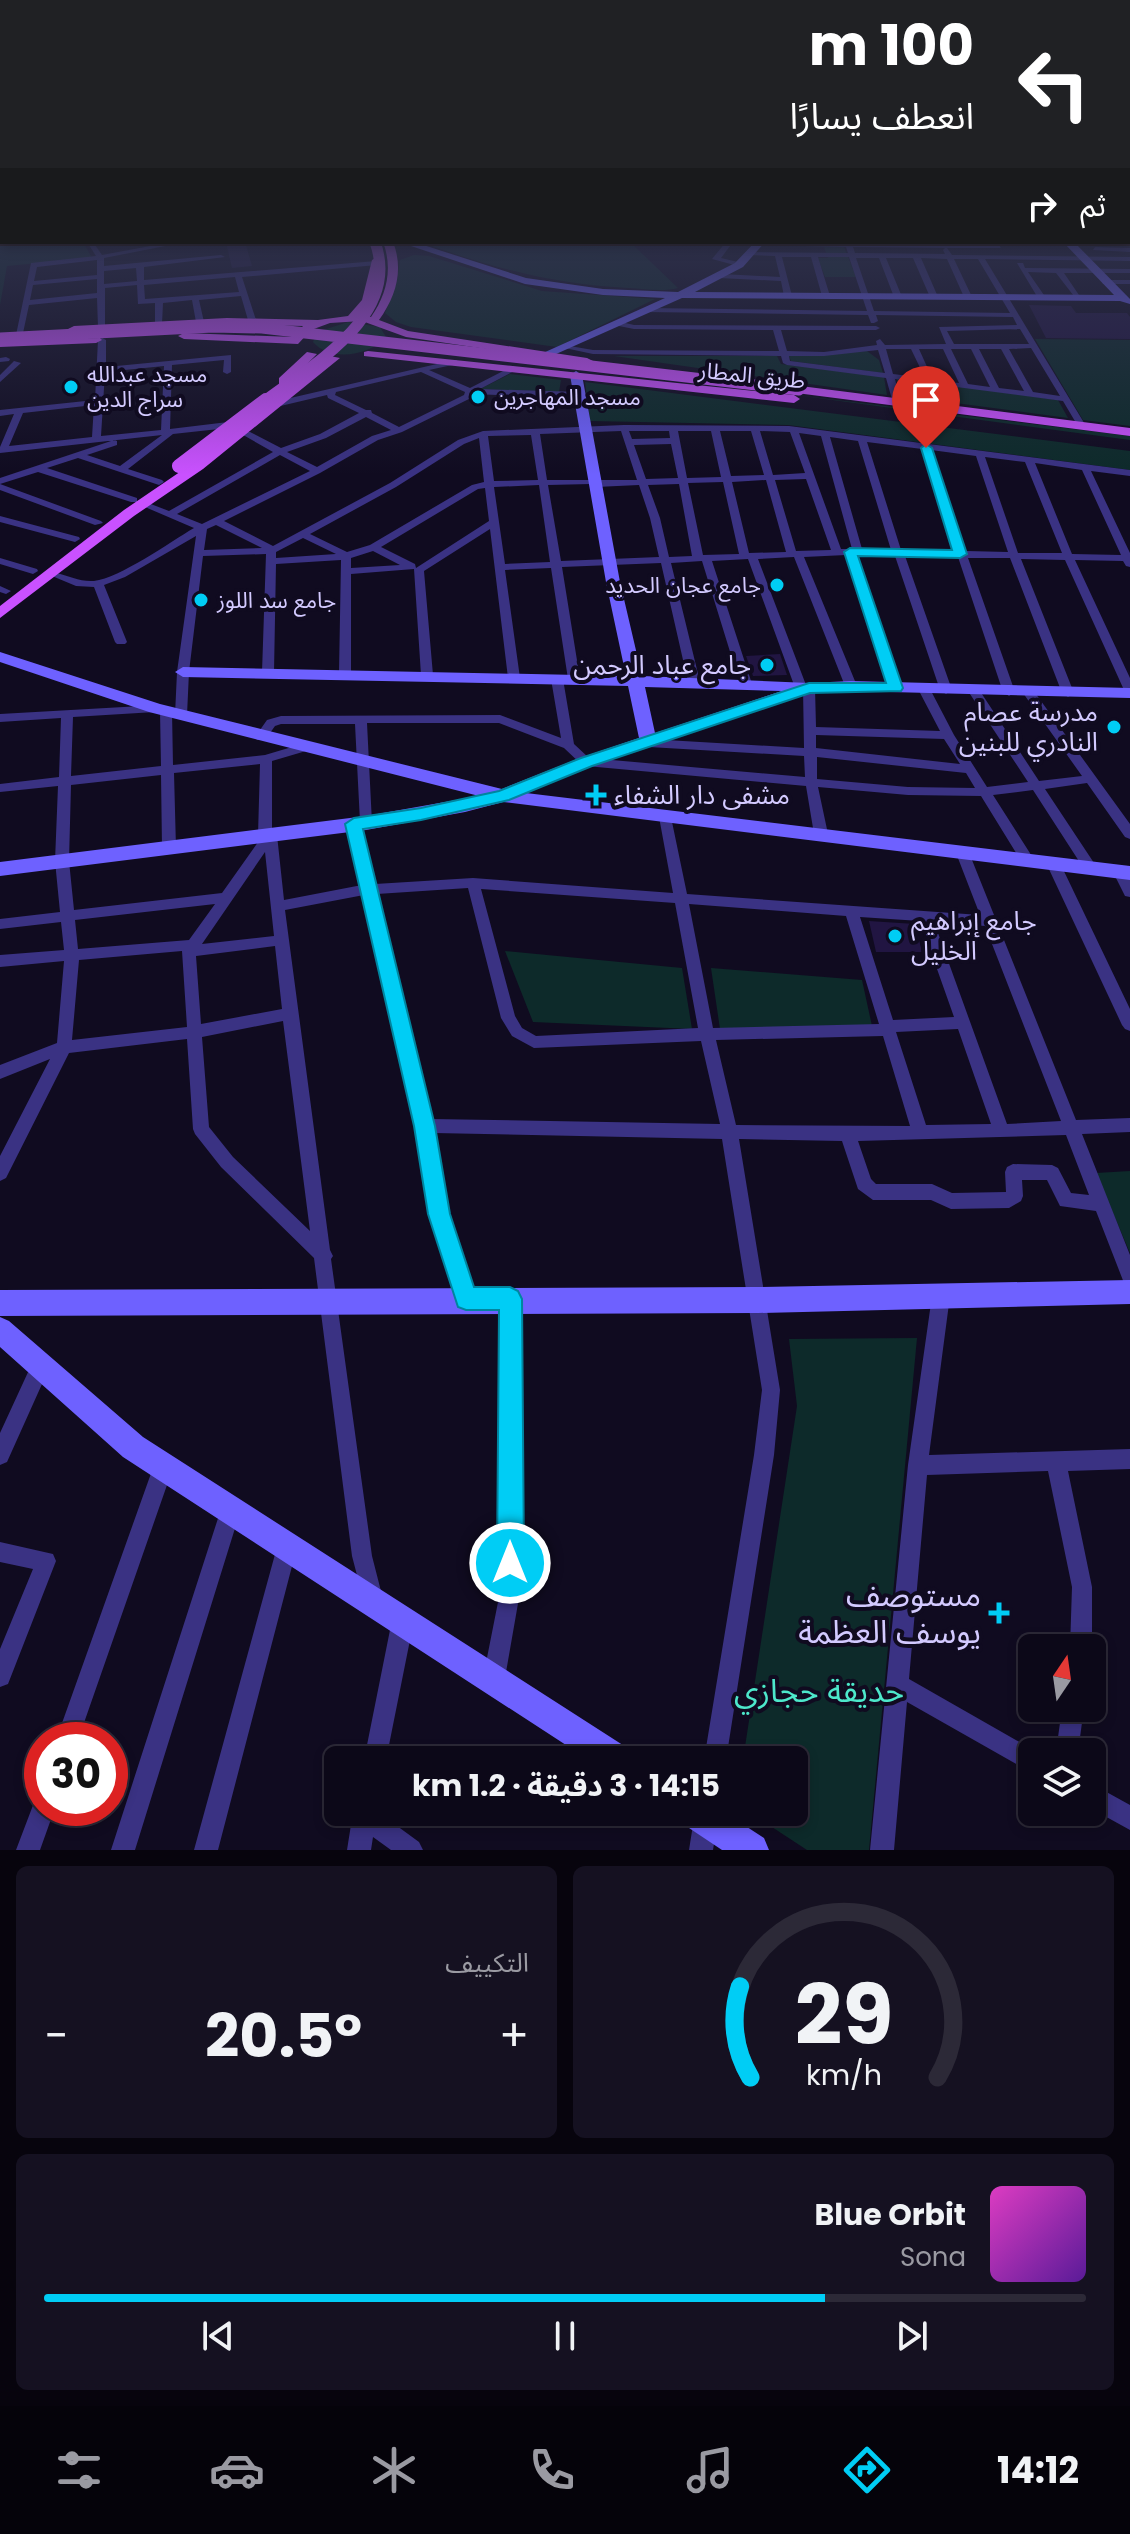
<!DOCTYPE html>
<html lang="ar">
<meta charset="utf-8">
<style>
:root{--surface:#0c0818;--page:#151121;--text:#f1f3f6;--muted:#9a9aa2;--line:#2c2937;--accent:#00cdf5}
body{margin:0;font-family:Poppins,"Noto Sans Arabic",sans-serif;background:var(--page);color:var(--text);direction:rtl;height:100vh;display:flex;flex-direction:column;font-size:30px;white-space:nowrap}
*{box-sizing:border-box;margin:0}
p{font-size:26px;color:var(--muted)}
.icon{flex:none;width:44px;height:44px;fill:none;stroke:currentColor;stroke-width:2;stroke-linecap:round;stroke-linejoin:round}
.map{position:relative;height:1850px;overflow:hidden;direction:ltr}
.drawer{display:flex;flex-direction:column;gap:16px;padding:16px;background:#07040d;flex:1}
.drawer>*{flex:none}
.top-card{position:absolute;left:0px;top:0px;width:1130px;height:244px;box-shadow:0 4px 12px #0003,0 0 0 2px var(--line);direction:rtl;background:#202124;color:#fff;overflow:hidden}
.needle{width:52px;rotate:13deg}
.buttons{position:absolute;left:1018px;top:1634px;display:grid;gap:16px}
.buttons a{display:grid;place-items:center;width:88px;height:88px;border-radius:12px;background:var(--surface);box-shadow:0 4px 12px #0003,0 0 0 2px var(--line);font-size:40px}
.speed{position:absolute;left:24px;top:1722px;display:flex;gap:16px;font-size:40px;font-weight:700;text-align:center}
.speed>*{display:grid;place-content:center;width:104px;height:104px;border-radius:50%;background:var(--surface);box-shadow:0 4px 12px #0003,0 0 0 2px var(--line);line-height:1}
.speed .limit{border:12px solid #d22;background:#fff;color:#111}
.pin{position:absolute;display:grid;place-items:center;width:68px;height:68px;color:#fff;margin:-82px -34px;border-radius:50% 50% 50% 0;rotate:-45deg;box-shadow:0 0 8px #0007}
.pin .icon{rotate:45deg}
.me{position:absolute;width:88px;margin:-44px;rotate:0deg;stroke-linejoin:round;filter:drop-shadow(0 0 6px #0008)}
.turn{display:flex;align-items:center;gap:28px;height:168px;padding:0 24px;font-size:36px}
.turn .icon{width:104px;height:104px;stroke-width:2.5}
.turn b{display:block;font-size:56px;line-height:68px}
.then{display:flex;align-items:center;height:76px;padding:0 24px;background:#0003;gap:16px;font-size:30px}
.big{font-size:60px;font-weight:700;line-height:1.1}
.drawer .tile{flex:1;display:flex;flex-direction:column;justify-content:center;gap:12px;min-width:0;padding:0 28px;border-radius:12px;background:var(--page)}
.drawer .dial{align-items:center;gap:0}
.dial svg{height:208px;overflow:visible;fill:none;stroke:var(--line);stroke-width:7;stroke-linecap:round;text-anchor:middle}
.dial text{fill:var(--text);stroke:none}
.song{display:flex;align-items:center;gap:24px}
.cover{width:96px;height:96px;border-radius:12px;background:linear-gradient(135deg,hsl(310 70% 55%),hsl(270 70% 35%))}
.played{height:8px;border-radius:4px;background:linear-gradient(90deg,var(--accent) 75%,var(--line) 75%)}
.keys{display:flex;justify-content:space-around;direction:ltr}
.heat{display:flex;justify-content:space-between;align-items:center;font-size:44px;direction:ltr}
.drawer .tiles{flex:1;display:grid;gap:16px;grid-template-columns:1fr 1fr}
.tile:last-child{grid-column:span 2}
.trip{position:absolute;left:324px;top:1746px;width:484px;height:80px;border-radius:12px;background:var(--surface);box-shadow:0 4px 12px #0003,0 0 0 2px var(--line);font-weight:700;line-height:80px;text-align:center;direction:rtl}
.menu{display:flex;height:128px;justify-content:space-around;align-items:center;background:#05030a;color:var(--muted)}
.menu .icon{width:56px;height:56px}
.menu .current{color:var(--accent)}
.menu b{font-size:36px;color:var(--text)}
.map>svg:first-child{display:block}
</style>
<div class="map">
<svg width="1130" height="1850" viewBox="0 0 1130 1850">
<rect width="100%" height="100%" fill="#100b20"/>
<!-- green -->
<path fill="#0d2a2a" d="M0,216L2,242H83L92,258L7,266L0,305Z
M421,242H630L678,288C663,292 645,289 629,288C556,285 489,267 421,242Z
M824,247H844L856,277H825L818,258H828Z
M414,255L429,256L542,291L655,299L557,347L411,327L396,322L385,313L397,281L400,260Z
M348,322L380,327L386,337C370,355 331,363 313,342L317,332Z
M1035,339L1130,340V426L1083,420Z
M867,351L879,360L883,373L791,361L789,356Z
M614,356H777L781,364L884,377L887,395Z
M510,374L561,380L559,392L480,389Z
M896,378L1058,400L1068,418L902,396Z
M585,382L1130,451V470L788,425L590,421Z
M788,394L1130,436V440Z
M505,951L682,968L692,1029L533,1022Z
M711,968L862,980L872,1026L720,1029Z
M1130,1171V1253L1096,1173Z
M917,1338L869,1850H807L749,1812H794V1760H743L797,1406L789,1339Z"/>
<!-- building -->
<path fill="#211542" d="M226,242H245L252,266L232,268Z
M1029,305L1071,306L1076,313H1127L1130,317V339L1046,338Z
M780,654L787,675L753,676L746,656Z
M869,921L915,924L922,952H876Z"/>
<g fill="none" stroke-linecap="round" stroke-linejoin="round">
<!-- street -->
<path fill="#3a3283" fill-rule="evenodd" d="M1128,220H1130V224H1128Z
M1128,235H1130V239H1128Z
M87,242H93L102,255L172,242H186L104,258V266L221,255L225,257L144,267V280L377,261L381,263L377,265L242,277L256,320L252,322L248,320L241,296L199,300L204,322L200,324L196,322L192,300L163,303L162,324L155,326V303L138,304L137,285L105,288V329L98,327L97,298L29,305L23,333L16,335L31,263L96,256ZM97,260V275L34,281L37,267ZM136,268L137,281L104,284V271ZM235,277L239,292L145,299L144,285ZM97,279V293L30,300L33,285Z
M726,242H733L721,258L742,263V267L712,259Z
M756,242L999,245L1001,248H947L952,255L1130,257V261L985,259L1086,426L1079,428L1063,401L895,379L901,403L897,406L893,403L886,378L787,365L783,363L781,356L593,354L560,347L564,345L593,350L779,351L773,330L634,329L614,325L613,323L617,321L634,325L876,326L880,328L876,330H781L787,351L824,352L877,345L876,341L880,339L885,345L946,344L939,327L1017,325L1013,317L876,315L878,321L874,323H871L868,315L645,312L641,310L645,308L867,311L849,257H818L830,296L826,298L822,296L811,257H782L792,296L788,298L784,296L781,281L719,278L722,274L780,277L775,256L747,255L749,252L848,253L846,247L759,245ZM853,247L945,248L943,250L945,254L855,253ZM856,258H879L894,297L898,299L902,297L886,258H913L930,297L934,299L938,297L921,258L947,259L964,297L968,299L972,297L954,259H978L1010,313L874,311ZM1020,329L1029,344H954L947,331ZM1031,348L1060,396L1033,392L1009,349ZM886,349H911L925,378L893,374ZM919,349H943L959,383L933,380ZM951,349H971L990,387L968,384ZM979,349H1001L1024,391L999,388ZM878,350L885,373L790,361L789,356H824Z
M1095,247L1130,248V252L1093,250Z
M1017,263H1023L1025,268L1130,269V273H1064L1081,298L1077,300L1056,273L1028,272L1046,298L1042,300L1038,298Z
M1106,280H1130V284H1103L1102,282Z
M102,338L106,340V367L231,355V372L227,374L223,372L224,360L172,365L170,429L228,422L232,425L228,428L173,434L128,469L162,480L164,482L159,485L78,458L47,468L137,498V502H131L38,472L0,484V478L114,440L117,441V445L87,455L120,466L162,435L0,453V447L14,414L0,416V410L95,400L98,340ZM164,366L161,430L101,436L105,372ZM94,405L92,437L9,446L23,413Z
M6,357L10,359L9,361L0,362V358Z
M454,360H457V364L429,370L470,388L513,366L517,368L516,370L480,389L580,392L584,395L580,398L473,394L471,398L402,432L378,440L320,473L224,521L273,546L390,483L458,440L483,431L624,425L789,426L1130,470V476L1091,471L1130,553V567L1126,566L1123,561L1075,560L1130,678V694L1124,690L1065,560L1021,559L1074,693L1068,697L1062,693L1010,558H968L1015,692L1009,696L1003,692L958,557L905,556L952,690L946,694L940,690L895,556L856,555L901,688L895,692L889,688L846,555L804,557L857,686L851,690L845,686L794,557L758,559L806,685H813L815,688L816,727L940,731L918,689L924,685L930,689L954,735L987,787L1028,782L968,691L974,687L978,688L1039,781L1082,776L1023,693L1025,690H1033L1130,824V839L1125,837L1087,783L1045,789L1096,866L1098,869L1096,872H1086L1033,790L993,795L1035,861L1028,866L1023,864L981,796L908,795L818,787L828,834L821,839L814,834L806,786L586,766L582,765L564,748L499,723H367L372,823L366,828L361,825L375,884L473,878L673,893L659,817L665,812L671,817L687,894L980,915L956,853L958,850H968L1076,1120L1130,1118V1132L1082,1134L1130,1255V1286L1124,1283L1096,1211L1060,1206L1047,1180H1022L1023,1196L1021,1201L1009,1208L951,1209L931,1200H873L858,1189L842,1141L739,1139L780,1390L774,1455L726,1760H704L754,1455L762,1390L722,1139L434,1133L448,1214L475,1299L472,1305L466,1308L460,1305L430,1214L417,1126L364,895L285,910L330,1250L333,1256L331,1259L372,1556L383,1599L379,1606L372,1610L365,1606L352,1556L314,1258L221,1167L195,1134L193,1129L187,1039L69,1053L6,1178L0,1181V1156L50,1059L0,1079V1065L57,1043L64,961L0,967V955L64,950L61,922L0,929V919L60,912L55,861L58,786L0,792V784L59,777L61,718L0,722V714L159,705V711L155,712L73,717L71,776L161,766L160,711L166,707L172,711L173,765L265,755L302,744L306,745L308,748L306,751L272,761V831L277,835L284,900L362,885L348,824L354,819L360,822L355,724H281L275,726L265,740H257L255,737L267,720L281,716L500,715L561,738L551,679L557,675L563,679L574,744L589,758L805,777L804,756L649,747L643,743L649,739L804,748L803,688H796L794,685L748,559L712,561L752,684L746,688L740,684L702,561L671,563L700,682L694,686L688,682L661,563L562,567L580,679L574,683L568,679L551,568L505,570L520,678L514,682L508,678L490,529L424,571L433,675L427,679L421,675L414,569L351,574V673L345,677L339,673L341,560L276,564L274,672L268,676L262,672L266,554L203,556L189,672L187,715L181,719L175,715L177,672L196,536L125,577L104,585L127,642L125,644H117L115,642L94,587L76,586L52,576L57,573C69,576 80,582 94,581C120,578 170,542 194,528L138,504L143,501L169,511L273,452L245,436L235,435V431L250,432L281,448L320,434L359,413L328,398L327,395L272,408L268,405L269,403ZM421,372L465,392L464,395L399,427L372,413L371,410H366L335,395L336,392ZM366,417L391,430L372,436L317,467L287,452L326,438ZM621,431L637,480H547L540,434ZM629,431H669L670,438L632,439ZM678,431H711L721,477L687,478ZM720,431H751L764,475L731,476ZM760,431L790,432L805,473L773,475ZM799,433L821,436L852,549H841ZM531,435L538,480L494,481L488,436ZM830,437L858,441L891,550L862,549ZM479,438L484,482L472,485L370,545L347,552L310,534L396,487L464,444ZM867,442L922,449L956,551L901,550ZM671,444L678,478L646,479L634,445ZM931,450L976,456L1008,552L966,551ZM280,455L310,471L202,524L177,514ZM985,457L1025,462L1062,553H1018ZM1035,463L1082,470L1121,555L1072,554ZM806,479L831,550L796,551L775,480ZM766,480L786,552L749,553L732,482ZM723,482L739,554L703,555L688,483ZM591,484L596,487L639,485L650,518L659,557L561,561L548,485ZM679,484L692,556L669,557L660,518L648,485ZM539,485L550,562L505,564L494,487ZM485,488L489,521L416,568L415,564L381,547L478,489ZM216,525L262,548L204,550L207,529ZM303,538L336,554L276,558V552ZM373,551L400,565L351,568V558ZM816,735L944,739L960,764L816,748ZM817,757L966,773L975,788L908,787L817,779ZM260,764L258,835L261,838L222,893L74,910L69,861L71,785L161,775L162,848L169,853L176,848L174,773ZM265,852L274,936L202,944ZM468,888L501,1018L512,1036L534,1048L701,1041L720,1124L431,1119L377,894ZM481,889L675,903L698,1028L536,1036L522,1028L515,1016ZM215,904L189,940L78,949L75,920ZM689,904L846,916L879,1024L713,1028ZM860,917L920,921L954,1017L893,1020ZM934,922L985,926L1061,1121L1007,1124ZM275,946L282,1009L201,1024L196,956ZM182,951L187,1027L72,1040L79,960ZM283,1021L310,1231L233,1157L209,1127L202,1037ZM958,1029L991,1124L926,1125L896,1032ZM883,1036L910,1126L736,1125L716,1040ZM1066,1135L1089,1195L1071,1193L1058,1168L1052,1165L1013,1164L1007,1167L1005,1172L1006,1192L952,1193L932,1184H876L871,1179L858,1141Z
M14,361L21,363L0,382V375Z
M0,484L101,521L103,523L95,525L0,490Z
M0,516L79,537L80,539L75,542L0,522Z
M0,558L37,569L38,571L33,574L0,564Z
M0,586L11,591L6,594L0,592Z
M1054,860L1061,865L1130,1009V1031L1125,1029L1122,1025L1047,865Z
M1120,867L1125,869L1130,878V897L1125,896L1113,872Z
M941,1287L947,1290L950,1296L929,1455L1130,1449V1469L1068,1471L1092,1587V1648H1070L1072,1587L1048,1471L927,1475L909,1679L1037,1752H1032V1773L907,1702L894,1850H870L908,1465L932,1296L935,1290Z
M510,1290L516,1293L519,1299L520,1592L505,1678L502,1686L494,1689L486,1686L483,1678L500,1592L501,1299L504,1293Z
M42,1355L49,1357L51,1364L7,1462L0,1465V1433L35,1357Z
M164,1455L171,1458L174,1465L78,1740H56L154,1465L157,1458Z
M231,1499L238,1502L241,1509L135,1850H111L221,1509L224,1502Z
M287,1537L294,1540L297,1547L218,1850H194L277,1547L280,1540Z
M0,1542L53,1554L56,1561L8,1684L0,1687V1649L33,1569L0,1562Z
M403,1609L411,1612L414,1620L386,1760H364L392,1620L395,1612Z
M1062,1708H1084L1078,1752H1056Z
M1092,1784L1130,1805V1830L1092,1809Z
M42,1797V1808H55L40,1850H16L35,1800Z
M353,1812H378L419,1842L423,1850H391L373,1837L371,1850H347Z
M695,1812H719L713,1850H689Z"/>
<!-- secondary -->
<path fill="#6e61ff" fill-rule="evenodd" d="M399,242H414L526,278L603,289L678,292L735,263L755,242H765L743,267L695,292L1114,295L1063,242H1074L1130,299V304L1120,301L682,298L547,358L543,357V353L665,298L603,295L525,284Z
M576,371L582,375L620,582L642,676L809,683L851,681L1130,688V698L851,691L810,693L592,766L526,793L1130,866V880L503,802L465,812L366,830L0,876V862L366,816L479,796L149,712L0,662V652L160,704L502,789L580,758L639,738L628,686L183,677L175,672L183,667L626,676L606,582L570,375ZM645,687L782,691L655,733Z
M1130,1280V1304L758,1313L0,1316V1290L758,1287Z
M0,1317L9,1321L143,1437L629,1749L634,1760H589L123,1457L0,1347Z
M678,1812H724L764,1838L769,1850H722L683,1824Z"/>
<!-- primary -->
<path fill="#c951ff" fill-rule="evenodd" d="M383,242H393C404,270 396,296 379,320L408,331L587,358L593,361L587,364L406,337L362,321L330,323L311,330L298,344L184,339L178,336L184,333L293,337L303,326L227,324L74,332L68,329L74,326L227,318L318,320L348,316L362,300L372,260L377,257L382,260C380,280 376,299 362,315L371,317C387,294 393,268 383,242Z
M100,338L102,340L96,343L0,347V341Z
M368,351L794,395L800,399L794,403L364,356V352Z
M307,352L317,354L287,384H279V378Z
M330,356L340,358L203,469L134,516L0,618V606L124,510L193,463L314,365Z
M777,383L1130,428V436L773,390V384Z"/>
<!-- primary-bridge-far1 -->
<path stroke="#c951ff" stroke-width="11" d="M0,338L213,327L262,328L799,390
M263,402C313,364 402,316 375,242"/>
<!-- primary-bridge -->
<path stroke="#c951ff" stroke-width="14" d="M179,466L266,400"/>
</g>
<!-- sky -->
<linearGradient id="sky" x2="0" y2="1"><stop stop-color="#090612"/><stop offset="0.45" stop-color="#31344e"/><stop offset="1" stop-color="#31344e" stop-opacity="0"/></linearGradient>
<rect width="1130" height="475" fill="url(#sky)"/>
<!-- route -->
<path fill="#00cdf5" stroke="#00859f" stroke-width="2" d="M926,444L932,448L967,554L960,558L858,556L903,688L901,691L810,693L592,766L509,800L421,820L363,829L435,1126L450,1214L474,1287H510L518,1291L522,1299L524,1563L520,1572L510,1576L501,1572L497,1563L499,1310H466L458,1307L428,1214L414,1126L345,824L354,818L421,808L499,791L581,758L809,683H886L844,552L850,548L952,550L921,448Z"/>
<!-- markers -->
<g fill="#00cdf5" stroke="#100b20" stroke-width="3">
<circle cx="71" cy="387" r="8"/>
<circle cx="478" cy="397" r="8"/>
<circle cx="777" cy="585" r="8"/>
<circle cx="201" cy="600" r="8"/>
<circle cx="767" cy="665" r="8"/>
<circle cx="1114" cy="727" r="8"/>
<path d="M592 783h8v8h8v8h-8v8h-8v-8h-8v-8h8z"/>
<circle cx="895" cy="936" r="8"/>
<path d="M995 1601h8v8h8v8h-8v8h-8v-8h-8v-8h8z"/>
</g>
<g text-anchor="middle" stroke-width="8" stroke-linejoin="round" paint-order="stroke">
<!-- far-poi labels -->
<g font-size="22" fill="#d3caff" stroke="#100b20" text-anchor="start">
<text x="87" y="382">مسجد عبدالله<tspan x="87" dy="25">سراج الدين</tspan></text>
<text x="494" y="405">مسجد المهاجرين</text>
<text x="761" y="593" text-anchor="end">جامع عجان الحديد</text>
<text x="217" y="608">جامع سد اللوز</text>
</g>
<!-- far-street labels -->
<g font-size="22" fill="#d3caff" stroke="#100b20">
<text transform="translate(752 375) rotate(6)" y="8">طريق المطار</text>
</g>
<!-- poi labels -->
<g font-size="26" fill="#d3caff" stroke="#100b20" text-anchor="end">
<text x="751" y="674">جامع عباد الرحمن</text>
<text x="1098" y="721">مدرسة عصام<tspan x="1098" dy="30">النادري للبنين</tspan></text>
<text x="614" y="804" text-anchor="start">مشفى دار الشفاء</text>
<text x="911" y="930" text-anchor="start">جامع إبراهيم<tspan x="911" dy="30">الخليل</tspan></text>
</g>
<!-- near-poi labels -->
<g font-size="32" fill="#d3caff" stroke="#100b20" text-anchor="end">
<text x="981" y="1606">مستوصف<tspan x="981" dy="37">يوسف العظمة</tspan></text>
</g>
<!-- near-park labels -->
<g font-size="32" fill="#4de8cb" stroke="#100b20">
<text x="819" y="1702">حديقة حجازي</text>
</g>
</g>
</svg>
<div class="buttons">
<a><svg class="needle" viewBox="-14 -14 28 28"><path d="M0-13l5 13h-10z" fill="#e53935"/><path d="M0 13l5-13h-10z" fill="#9a9aa2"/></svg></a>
<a><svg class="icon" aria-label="layers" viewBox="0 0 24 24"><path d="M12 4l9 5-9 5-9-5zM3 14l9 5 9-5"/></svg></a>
</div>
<div class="speed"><div class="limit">30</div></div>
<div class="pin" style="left:926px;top:448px;background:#d93025"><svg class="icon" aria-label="arrive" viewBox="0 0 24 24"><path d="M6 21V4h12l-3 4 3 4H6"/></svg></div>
<svg class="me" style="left:510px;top:1563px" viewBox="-20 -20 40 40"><circle r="17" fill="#00cdf5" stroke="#fff" stroke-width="3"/><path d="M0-11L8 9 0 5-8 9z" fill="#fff"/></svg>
<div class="trip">14:15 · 3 دقيقة · 1.2 km</div>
<div class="top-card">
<div class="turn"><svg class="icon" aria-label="left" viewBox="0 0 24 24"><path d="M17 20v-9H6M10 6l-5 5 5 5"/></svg><div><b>100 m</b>انعطف يسارًا</div></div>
<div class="then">ثم<svg class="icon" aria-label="right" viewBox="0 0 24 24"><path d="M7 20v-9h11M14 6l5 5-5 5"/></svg></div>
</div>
</div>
<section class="drawer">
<div class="tiles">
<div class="tile dial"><svg viewBox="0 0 100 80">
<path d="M14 69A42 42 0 1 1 86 69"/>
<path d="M14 69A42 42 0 0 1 10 34" stroke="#00cdf5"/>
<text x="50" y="56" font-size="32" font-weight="700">29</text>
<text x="50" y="72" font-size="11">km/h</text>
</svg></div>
<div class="tile"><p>التكييف</p>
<div class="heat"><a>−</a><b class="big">20.5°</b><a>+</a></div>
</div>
<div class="tile">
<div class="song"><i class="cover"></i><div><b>Blue Orbit</b><p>Sona</p></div></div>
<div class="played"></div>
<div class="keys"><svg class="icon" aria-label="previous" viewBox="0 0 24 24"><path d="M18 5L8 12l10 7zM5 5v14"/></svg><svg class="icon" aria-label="pause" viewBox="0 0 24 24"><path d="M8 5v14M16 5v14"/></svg><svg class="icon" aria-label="next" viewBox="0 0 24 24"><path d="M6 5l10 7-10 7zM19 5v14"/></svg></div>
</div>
</div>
</section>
<nav class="menu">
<b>14:12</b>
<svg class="icon current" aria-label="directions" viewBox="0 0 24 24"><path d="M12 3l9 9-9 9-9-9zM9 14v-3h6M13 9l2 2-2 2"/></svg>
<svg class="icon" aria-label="music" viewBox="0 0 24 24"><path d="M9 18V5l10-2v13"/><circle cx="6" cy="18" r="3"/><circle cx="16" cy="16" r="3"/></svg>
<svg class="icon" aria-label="phone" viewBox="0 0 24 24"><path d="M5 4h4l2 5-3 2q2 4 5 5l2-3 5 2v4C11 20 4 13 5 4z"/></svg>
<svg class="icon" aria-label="climate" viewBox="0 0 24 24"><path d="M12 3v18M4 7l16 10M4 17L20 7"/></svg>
<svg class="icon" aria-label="car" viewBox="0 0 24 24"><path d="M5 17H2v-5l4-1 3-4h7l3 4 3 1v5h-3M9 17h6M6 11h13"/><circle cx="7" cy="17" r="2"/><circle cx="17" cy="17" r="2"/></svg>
<svg class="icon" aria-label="filters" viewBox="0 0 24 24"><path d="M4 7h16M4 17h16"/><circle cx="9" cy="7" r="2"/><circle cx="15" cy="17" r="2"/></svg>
</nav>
